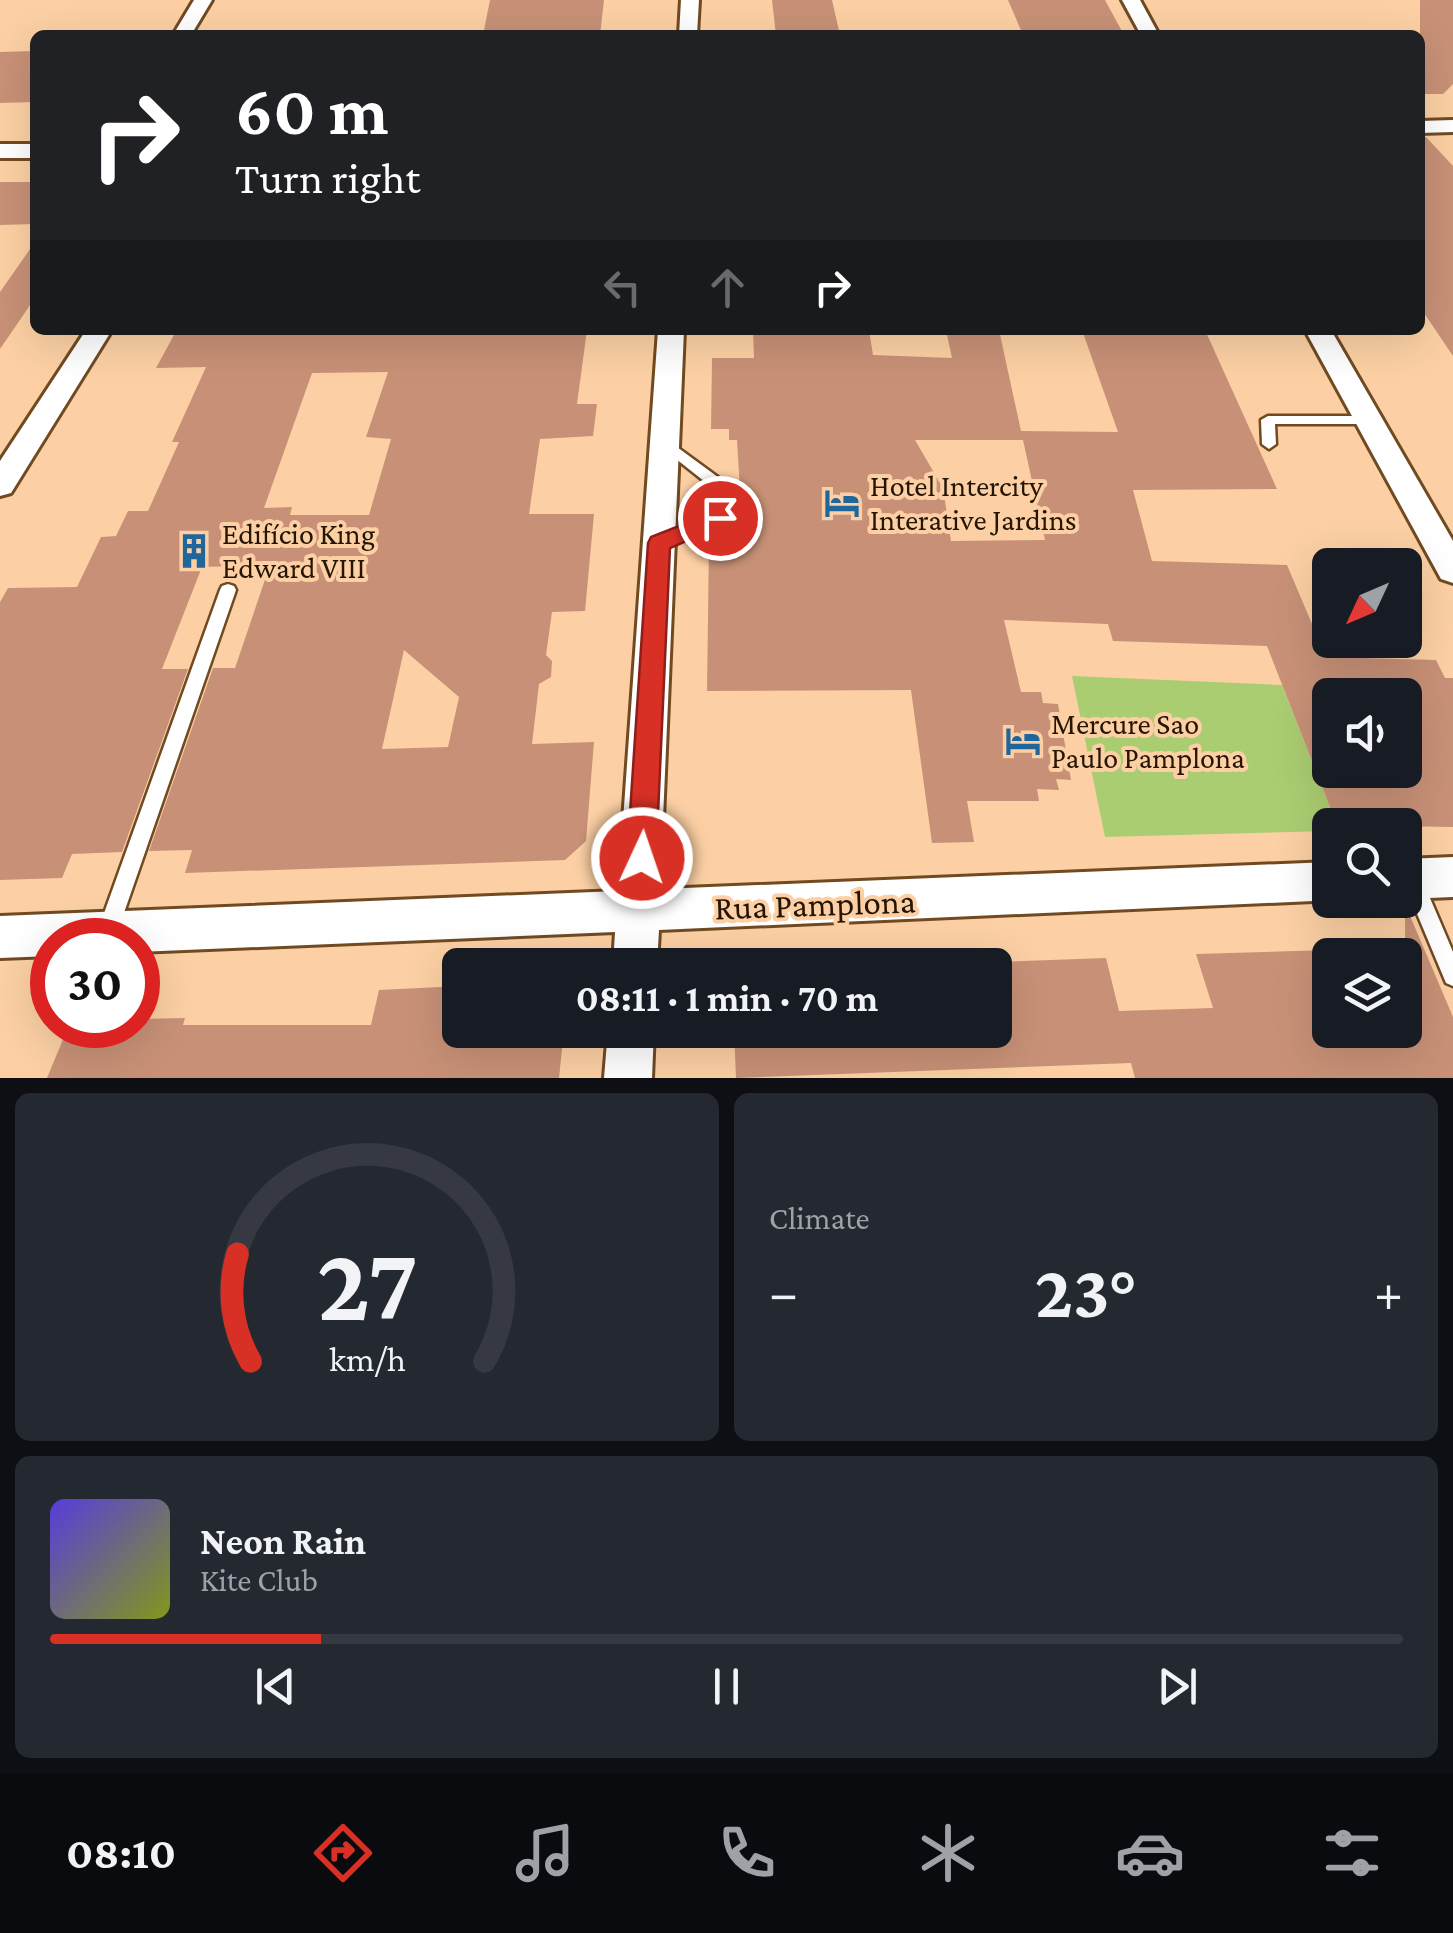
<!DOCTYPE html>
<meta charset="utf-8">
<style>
:root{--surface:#171b24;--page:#242831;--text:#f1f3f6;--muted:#9ea1a6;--line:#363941;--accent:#d93025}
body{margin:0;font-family:"Crimson Pro",serif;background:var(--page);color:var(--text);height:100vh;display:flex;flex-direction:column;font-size:38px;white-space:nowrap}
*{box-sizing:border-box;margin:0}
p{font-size:32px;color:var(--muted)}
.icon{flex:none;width:55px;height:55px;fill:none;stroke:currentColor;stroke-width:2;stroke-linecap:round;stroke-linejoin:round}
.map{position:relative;height:1078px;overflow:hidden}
.details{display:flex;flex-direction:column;gap:15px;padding:15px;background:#0d0f14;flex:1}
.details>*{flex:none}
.guide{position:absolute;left:30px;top:30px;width:1395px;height:305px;border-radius:15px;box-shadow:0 10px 40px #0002;background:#202124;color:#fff;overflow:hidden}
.needle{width:65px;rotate:226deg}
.tools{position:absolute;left:1312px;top:548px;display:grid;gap:20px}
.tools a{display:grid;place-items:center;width:110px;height:110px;border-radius:15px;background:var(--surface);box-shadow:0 10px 40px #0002;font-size:50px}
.speed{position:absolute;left:30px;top:918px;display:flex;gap:20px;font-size:50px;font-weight:700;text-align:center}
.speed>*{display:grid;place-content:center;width:130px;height:130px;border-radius:50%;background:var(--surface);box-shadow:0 10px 40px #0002;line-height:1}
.speed .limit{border:15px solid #d22;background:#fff;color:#111}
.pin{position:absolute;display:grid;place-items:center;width:85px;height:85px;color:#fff;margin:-42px;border:5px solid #fff;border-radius:50%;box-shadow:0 2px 10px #0007}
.me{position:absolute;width:110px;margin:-55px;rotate:3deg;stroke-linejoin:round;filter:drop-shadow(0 0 8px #0008)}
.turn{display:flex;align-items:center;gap:35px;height:210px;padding:0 40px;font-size:45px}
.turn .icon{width:130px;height:130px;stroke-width:2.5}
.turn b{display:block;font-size:70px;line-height:85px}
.lanes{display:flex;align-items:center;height:95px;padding:0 40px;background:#0003;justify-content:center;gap:50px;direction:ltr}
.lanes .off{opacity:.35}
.big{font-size:75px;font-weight:700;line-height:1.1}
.details .widget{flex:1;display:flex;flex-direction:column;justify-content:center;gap:15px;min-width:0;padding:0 35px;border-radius:15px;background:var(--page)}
.details .dial{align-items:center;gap:0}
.dial svg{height:260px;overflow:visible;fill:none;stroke:var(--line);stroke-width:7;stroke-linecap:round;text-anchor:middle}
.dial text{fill:var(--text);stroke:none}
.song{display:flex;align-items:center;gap:30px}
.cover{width:120px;height:120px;border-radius:15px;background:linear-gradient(135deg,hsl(250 70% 55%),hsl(70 70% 35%))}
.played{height:10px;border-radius:5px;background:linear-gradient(90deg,var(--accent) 20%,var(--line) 20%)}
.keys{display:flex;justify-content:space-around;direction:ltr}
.heat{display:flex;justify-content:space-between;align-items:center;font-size:55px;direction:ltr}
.details .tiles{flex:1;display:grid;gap:15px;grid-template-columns:1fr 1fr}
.widget:last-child{grid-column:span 2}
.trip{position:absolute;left:442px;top:948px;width:570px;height:100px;border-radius:15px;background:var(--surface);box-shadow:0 10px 40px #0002;font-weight:700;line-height:100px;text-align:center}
.dock{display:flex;height:160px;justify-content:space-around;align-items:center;background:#090b0e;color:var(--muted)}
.dock .icon{width:70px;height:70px}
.dock .active{color:var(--accent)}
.dock b{font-size:45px;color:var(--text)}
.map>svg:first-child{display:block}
</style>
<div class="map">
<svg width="1453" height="1078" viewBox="0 0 1453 1078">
<rect width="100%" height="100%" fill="#fcd0a4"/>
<!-- green -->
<path fill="#abcd71" d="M1072,676L1282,685L1337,825H1330V831L1105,837Z"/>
<!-- building -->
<path fill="#c89177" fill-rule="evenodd" d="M490,0H604L600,35H483Z
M772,0H832L840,35H776Z
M1008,0H1105L1124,35H1023Z
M1420,0H1453V84L1443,94H1420Z
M35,51V102L0,103V52Z
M1420,137H1426L1453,166V356L1420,307Z
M0,182H35V224L0,225Z
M35,242V298L0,349V292Z
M402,330H587L577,404H597L593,436L540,439L529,514H594L585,611L552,612L546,655L552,661L551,677L539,684L532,744L594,742L586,841L565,860L185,873L192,850L149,851L213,668H235L270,565L202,567L162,669H188L122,852L72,854L62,878L0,880V602L8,588L77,587L101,537L116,536L128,511H148L179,442H172L206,367L156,368L174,335ZM388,372L366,437L391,439L369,515H290L292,507L264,508L312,373ZM404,650L459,697L448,747L382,749Z
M753,330H869L873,355L952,358L946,330H999L1021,431L1118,432L1082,330H1205L1277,489L1133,490L1152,561L1287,565L1326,657L1436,660L1445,678H1453V827L1337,825L1267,646L1113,641L1108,624L1004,620L1021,692H1041L1043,703L1058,704L1071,780L1056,779L1059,790L1037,789L1039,801H967L974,842L932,843L911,690L707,691L709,542L743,541L737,440H729V429H711L712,358H754ZM915,440H1023L1045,540L951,541L943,488ZM1330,695H1405V770H1330Z
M1405,904L1453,1017V1078H1135L1131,1063L736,1078L734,1030H995V962L1106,958L1119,1011L1213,1008L1196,954L1330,950V1030H1405Z
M460,986V1030H564L559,1078H47L69,1025H138V1019L185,1018L183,1025H371L379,990Z"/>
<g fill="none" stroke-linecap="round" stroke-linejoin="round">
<defs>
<path id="lane" d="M1268,416H1368L1375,420L1368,424H1275L1276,444L1269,449L1262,444L1261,420Z
M666,439L726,483L728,487L727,518L725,522L659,549L651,543L654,539L713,515L714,489L661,447L659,444L661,441Z
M228,584L234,586L236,590L118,930L115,937L108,940L101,937L98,930L220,590L222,586Z
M1414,874L1421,877L1453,952V986L1446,983L1405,885L1407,877Z"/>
<path id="street" d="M194,0H212L191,35H173Z
M681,0H699L697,35H679Z
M1122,0H1140L1159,35H1141Z
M1453,120V132L1420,133V121Z
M0,144H35V158H0Z
M86,330H112L11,493L0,496V461Z
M658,330H684L660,889L1330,862V900H1335L659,930L657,965H613L615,932L138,952V940H52V956L0,958V916L618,891Z
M1305,330H1331L1453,541V583L1441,579Z
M1453,857V897L1405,899V859Z
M608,1030H654L652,1078H604Z"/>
</defs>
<!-- lane casing -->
<use href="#lane" stroke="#704a21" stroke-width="5"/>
<!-- street casing -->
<use href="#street" stroke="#704a21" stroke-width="6"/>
<!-- lane -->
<use href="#lane" fill="#fff" fill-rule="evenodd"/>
<!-- street -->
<use href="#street" fill="#fff" fill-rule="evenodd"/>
</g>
<!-- route -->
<path fill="#d93025" stroke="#8d1f18" stroke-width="2.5" d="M720,510L731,518L728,523L670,548L656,858L652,867L642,871L631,867L627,858L648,543L651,537Z"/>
<!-- icons -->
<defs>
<symbol id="hotel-bare" viewBox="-9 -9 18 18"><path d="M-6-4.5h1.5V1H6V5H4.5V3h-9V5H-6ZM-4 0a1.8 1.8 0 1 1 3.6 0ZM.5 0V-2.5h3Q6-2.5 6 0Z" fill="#20669a" stroke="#fcd0a4" stroke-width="2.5" paint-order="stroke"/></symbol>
<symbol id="building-bare" viewBox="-9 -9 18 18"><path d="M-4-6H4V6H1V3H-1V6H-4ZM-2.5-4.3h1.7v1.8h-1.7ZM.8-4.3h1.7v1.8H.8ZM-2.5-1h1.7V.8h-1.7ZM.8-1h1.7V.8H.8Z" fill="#20669a" stroke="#fcd0a4" stroke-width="2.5" paint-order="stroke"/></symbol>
</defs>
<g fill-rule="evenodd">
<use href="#hotel-bare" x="817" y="478" width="50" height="50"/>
<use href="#building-bare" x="169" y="526" width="50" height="50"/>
<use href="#hotel-bare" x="998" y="716" width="50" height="50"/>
</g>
<g text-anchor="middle" stroke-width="8" stroke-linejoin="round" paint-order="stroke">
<!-- poi labels -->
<g font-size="30" fill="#251505" stroke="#fcd0a4" text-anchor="start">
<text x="870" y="496">Hotel Intercity<tspan x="870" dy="34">Interative Jardins</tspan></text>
<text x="222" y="544">Edifício King<tspan x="222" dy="34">Edward VIII</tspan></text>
<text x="1051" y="734">Mercure Sao<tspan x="1051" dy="34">Paulo Pamplona</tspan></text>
</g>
<!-- near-street labels -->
<g font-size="35" fill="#251505" stroke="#fcd0a4">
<text transform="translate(815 904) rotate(-2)" y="12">Rua Pamplona</text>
</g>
</g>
</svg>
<div class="tools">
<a><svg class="needle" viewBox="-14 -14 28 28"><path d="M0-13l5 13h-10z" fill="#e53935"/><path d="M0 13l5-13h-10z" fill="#9ea1a6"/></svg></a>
<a><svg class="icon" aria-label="sound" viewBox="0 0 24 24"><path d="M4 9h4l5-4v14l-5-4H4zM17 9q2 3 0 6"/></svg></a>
<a><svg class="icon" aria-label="search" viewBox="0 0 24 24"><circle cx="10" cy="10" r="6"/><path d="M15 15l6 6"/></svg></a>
<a><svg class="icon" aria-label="layers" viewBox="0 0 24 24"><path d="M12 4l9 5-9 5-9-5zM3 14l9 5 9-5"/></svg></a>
</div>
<div class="speed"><div class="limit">30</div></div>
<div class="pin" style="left:720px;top:518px;background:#d93025"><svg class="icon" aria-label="arrive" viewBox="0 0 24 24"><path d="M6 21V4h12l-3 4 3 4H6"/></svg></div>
<svg class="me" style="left:642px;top:858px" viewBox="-20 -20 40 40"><circle r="17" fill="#d93025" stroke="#fff" stroke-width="3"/><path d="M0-11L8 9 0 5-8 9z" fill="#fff"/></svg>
<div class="trip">08:11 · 1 min · 70 m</div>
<div class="guide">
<div class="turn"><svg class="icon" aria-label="right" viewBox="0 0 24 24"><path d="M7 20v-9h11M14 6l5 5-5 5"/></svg><div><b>60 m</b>Turn right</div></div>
<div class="lanes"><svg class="icon off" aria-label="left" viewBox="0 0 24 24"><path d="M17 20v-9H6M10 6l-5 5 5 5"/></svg><svg class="icon off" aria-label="ahead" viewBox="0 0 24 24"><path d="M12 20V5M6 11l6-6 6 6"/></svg><svg class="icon" aria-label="right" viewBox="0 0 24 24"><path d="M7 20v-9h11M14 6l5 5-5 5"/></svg></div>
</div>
</div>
<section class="details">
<div class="tiles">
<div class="widget dial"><svg viewBox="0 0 100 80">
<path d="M14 69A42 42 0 1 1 86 69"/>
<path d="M14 69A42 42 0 0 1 10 36" stroke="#d93025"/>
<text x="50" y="56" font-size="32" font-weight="700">27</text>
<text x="50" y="72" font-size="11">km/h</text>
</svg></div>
<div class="widget"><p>Climate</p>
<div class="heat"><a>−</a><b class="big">23°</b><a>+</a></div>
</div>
<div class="widget">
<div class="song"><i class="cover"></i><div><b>Neon Rain</b><p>Kite Club</p></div></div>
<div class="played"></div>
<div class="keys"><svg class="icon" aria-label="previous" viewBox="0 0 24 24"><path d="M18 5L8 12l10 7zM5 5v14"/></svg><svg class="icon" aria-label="pause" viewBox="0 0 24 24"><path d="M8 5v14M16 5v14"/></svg><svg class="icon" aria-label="next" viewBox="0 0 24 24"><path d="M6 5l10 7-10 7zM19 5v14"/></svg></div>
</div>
</div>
</section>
<nav class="dock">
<b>08:10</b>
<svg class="icon active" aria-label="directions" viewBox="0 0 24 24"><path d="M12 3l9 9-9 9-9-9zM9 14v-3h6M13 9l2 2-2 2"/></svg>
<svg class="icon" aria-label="music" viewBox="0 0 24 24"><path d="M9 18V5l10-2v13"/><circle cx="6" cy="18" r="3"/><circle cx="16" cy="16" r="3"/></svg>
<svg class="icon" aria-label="phone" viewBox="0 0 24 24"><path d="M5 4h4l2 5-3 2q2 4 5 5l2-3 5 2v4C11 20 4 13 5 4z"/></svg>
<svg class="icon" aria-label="climate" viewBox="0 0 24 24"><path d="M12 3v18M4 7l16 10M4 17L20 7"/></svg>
<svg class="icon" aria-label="car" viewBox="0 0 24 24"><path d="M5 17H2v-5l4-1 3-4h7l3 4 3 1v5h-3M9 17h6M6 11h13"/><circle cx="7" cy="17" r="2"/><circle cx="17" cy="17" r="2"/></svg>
<svg class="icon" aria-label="filters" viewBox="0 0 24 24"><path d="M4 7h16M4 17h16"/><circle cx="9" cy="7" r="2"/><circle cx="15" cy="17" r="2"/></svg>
</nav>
